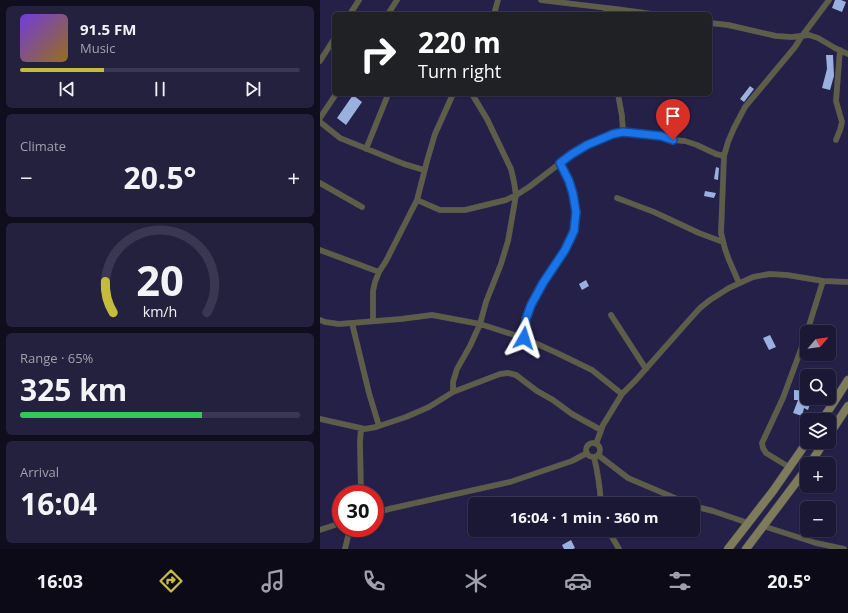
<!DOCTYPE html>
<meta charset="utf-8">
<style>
:root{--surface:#1b1836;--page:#24213e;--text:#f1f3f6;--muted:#a0a0ad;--line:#393751;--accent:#c6bc3c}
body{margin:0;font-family:"Open Sans",sans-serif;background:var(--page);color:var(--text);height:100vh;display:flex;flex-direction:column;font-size:15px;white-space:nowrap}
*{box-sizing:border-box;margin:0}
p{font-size:13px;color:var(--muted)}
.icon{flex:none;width:22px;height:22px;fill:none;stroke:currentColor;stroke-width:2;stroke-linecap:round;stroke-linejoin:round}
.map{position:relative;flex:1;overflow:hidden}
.panel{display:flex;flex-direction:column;gap:6px;padding:6px;background:#0f0d1e;width:320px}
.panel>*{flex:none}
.top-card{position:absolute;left:12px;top:12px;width:380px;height:84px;border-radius:6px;box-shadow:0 1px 3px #0004,0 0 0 1px var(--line);background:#202124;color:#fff;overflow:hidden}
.needle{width:26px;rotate:62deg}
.buttons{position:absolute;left:480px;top:325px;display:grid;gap:8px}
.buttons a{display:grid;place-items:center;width:36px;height:36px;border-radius:6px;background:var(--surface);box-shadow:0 1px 3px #0004,0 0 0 1px var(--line);font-size:20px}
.speed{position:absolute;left:12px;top:485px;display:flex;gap:8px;font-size:20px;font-weight:700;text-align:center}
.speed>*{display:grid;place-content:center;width:52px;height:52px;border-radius:50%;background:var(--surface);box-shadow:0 1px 3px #0004,0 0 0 1px var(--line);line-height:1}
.speed .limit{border:6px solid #d22;background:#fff;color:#111}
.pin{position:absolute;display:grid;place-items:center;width:34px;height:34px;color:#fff;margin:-41px -17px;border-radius:50% 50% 50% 0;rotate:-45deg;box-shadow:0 0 4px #0007}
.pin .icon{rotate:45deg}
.me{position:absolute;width:44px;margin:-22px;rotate:6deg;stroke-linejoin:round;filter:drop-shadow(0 0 3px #0008)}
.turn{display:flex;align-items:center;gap:14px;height:84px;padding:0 20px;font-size:18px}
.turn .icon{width:52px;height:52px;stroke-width:2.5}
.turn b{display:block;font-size:28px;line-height:34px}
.big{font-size:30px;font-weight:700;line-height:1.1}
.panel .widget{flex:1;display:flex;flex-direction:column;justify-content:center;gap:6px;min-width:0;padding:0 14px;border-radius:6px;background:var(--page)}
.panel .dial{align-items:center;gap:0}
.dial svg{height:104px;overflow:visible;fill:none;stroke:var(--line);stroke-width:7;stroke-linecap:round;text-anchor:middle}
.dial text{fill:var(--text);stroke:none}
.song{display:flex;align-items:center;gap:12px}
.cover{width:48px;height:48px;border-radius:6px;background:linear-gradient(135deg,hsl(260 70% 55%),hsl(40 70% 35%))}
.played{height:4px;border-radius:2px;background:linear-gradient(90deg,var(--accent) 30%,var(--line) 30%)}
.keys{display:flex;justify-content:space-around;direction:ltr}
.heat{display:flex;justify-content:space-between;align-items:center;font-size:22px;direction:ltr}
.charge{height:6px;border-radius:3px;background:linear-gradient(90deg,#34c759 65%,var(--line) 0)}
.trip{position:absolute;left:148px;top:497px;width:232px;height:40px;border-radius:6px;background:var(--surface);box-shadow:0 1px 3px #0004,0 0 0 1px var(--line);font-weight:700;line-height:40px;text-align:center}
.menu{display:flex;height:64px;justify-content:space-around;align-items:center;background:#0b0a16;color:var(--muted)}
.menu .icon{width:28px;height:28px}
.menu .current{color:var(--accent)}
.menu b{font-size:18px;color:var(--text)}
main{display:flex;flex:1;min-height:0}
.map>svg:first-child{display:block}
</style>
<main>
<section class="panel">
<div class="widget">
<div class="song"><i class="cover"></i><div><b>91.5 FM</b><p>Music</p></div></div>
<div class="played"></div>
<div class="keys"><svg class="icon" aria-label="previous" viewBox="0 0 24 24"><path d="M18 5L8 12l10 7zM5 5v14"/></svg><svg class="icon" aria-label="pause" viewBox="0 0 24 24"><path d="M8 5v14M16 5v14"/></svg><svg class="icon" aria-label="next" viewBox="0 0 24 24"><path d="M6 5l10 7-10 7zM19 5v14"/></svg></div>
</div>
<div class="widget"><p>Climate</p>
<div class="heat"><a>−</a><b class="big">20.5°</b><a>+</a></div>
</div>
<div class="widget dial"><svg viewBox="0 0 100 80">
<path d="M14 69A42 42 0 1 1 86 69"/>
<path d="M14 69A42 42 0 0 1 8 45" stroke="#c6bc3c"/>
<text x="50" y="56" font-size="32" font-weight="700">20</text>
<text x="50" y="72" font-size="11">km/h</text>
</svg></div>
<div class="widget"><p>Range · 65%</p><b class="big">325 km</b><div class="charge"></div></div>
<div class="widget"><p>Arrival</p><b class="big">16:04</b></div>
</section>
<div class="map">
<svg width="528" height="549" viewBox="0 0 528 549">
<rect width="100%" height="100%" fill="#242048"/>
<!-- building -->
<path fill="#9ab1df" d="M515,0H521L526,2L522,12L512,8Z
M506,55H513L514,76L510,90L502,88L507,69Z
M430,86L434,89L424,102L420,99Z
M33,95L42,102L26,125L17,118Z
M396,167L399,168L398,180L394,179Z
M385,191L396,193L394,198L384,196Z
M266,280L269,286L262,290L259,284Z
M450,335L456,347L449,350L443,338Z
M474,390L487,391V398H492L488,410L484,408L482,416L473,413L478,400H474Z
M251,540L255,548L253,549H244L242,545Z"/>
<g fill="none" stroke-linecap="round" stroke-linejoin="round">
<defs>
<path id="street" d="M221,0C258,5 295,8 332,14
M285,8L286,14
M30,14L39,0
M68,14L77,0
M174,14L178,0
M390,23L408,25L456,36L472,37L489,35L498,38L515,48L528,54
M0,61L14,39
M298,94L302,116L303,132
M0,118L16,94
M0,122L20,138L84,164L104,170
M516,140L520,130L522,122L516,101L520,50
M46,149L67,97V94
M0,183L42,207
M297,198L334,212L379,233L403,242
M97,200L120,210H145L186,200L198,194L209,187L252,154L267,145L293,134L303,132L341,136L353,140L365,141L377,145L396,154L404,156
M0,250L59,272
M419,283L409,260L405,249L401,233L404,156L408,142L414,128L425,107L475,47L482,36L509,0
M291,315L326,369
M0,320L5,322L19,324L81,319L112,315L160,324L204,338L237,353L272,370L302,394
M53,321V291L55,282L59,272L66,261L97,200L107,161L115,134L133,94
M32,323L49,393L59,426
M487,332L503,281
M204,338C205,332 205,326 206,320C208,308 217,291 224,281C234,267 250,247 254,231C260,206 250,184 240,163
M133,392V382L137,369L150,346L160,324L166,302L181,264L188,241L196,195L194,182L191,169L167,119L152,94
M0,419L45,429L56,427L86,417L109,407L133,392L180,374L188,373L196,375L217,391L233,400L252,414L281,430
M41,428L40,442L41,494
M266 450a7 7 0 1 1 14 0a7 7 0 1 1-14 0Z
M276,444L283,425L302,394L316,380L370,319L380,308L390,300L409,288L433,277L450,274L467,275L503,281L528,282
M278,455L308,478L369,504
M274,457C278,473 280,488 281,504
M469,467L446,453L443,448L442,443L463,398L487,333
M373,506L393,511L428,523
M55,513L69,509L190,482L252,461L267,453
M443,526L496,543L524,549
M0,530L21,523
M288,530L299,549
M25,549L30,528"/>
<path id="secondary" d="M502,420L514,402L528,380
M509,435L528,406
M490,464L504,442
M408,549L453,491L487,442
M426,549L487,468"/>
</defs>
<!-- street casing -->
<use href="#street" stroke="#403d62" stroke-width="6"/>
<!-- secondary casing -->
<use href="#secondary" stroke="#403d62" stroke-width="9"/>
<!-- street -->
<use href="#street" stroke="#5e5d48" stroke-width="5.5"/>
<!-- secondary -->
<use href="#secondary" stroke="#7d7b5a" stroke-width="8"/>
</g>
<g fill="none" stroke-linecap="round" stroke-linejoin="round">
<defs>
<path id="route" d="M204,338L206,319L211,305L223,283L245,250L254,231L256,212L253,194L249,181L240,163L252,154L267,145L293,134L303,132L341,136L353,140"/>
</defs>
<!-- route casing -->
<use href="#route" stroke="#114b97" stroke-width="10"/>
<!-- route -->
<use href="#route" stroke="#1a73e8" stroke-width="7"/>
</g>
</svg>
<div class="buttons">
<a><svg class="needle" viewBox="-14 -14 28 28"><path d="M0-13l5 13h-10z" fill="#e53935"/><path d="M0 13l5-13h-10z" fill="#a0a0ad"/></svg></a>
<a><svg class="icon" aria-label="search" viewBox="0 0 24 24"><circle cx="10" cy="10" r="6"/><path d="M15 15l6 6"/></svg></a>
<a><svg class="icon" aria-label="layers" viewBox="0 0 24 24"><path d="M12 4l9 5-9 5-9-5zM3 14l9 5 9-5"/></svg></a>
<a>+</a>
<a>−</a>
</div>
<div class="speed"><div class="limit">30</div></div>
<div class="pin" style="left:353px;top:140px;background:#d93025"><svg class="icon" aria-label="arrive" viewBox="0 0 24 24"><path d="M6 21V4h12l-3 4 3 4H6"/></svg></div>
<svg class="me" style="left:204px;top:338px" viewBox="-20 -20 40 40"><path d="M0-17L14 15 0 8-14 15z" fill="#1a73e8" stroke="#fff" stroke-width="4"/></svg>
<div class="trip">16:04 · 1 min · 360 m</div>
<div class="top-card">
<div class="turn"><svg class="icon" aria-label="right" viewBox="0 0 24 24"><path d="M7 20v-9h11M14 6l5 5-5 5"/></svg><div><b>220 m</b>Turn right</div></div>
</div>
</div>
</main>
<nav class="menu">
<b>16:03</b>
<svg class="icon current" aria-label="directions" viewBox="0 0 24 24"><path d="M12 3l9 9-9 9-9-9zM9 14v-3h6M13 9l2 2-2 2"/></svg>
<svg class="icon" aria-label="music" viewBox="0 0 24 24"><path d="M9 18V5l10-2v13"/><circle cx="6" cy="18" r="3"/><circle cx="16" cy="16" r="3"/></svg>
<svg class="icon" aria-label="phone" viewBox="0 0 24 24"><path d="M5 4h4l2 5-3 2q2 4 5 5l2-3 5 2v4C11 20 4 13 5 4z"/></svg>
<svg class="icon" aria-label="climate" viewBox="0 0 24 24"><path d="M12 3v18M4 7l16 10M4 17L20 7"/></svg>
<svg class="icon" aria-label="car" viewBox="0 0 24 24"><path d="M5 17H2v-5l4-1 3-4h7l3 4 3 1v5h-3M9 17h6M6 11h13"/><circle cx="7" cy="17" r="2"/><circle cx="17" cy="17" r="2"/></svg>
<svg class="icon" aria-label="filters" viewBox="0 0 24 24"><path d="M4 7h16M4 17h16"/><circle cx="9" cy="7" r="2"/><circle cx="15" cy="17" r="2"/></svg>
<b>20.5°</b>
</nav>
